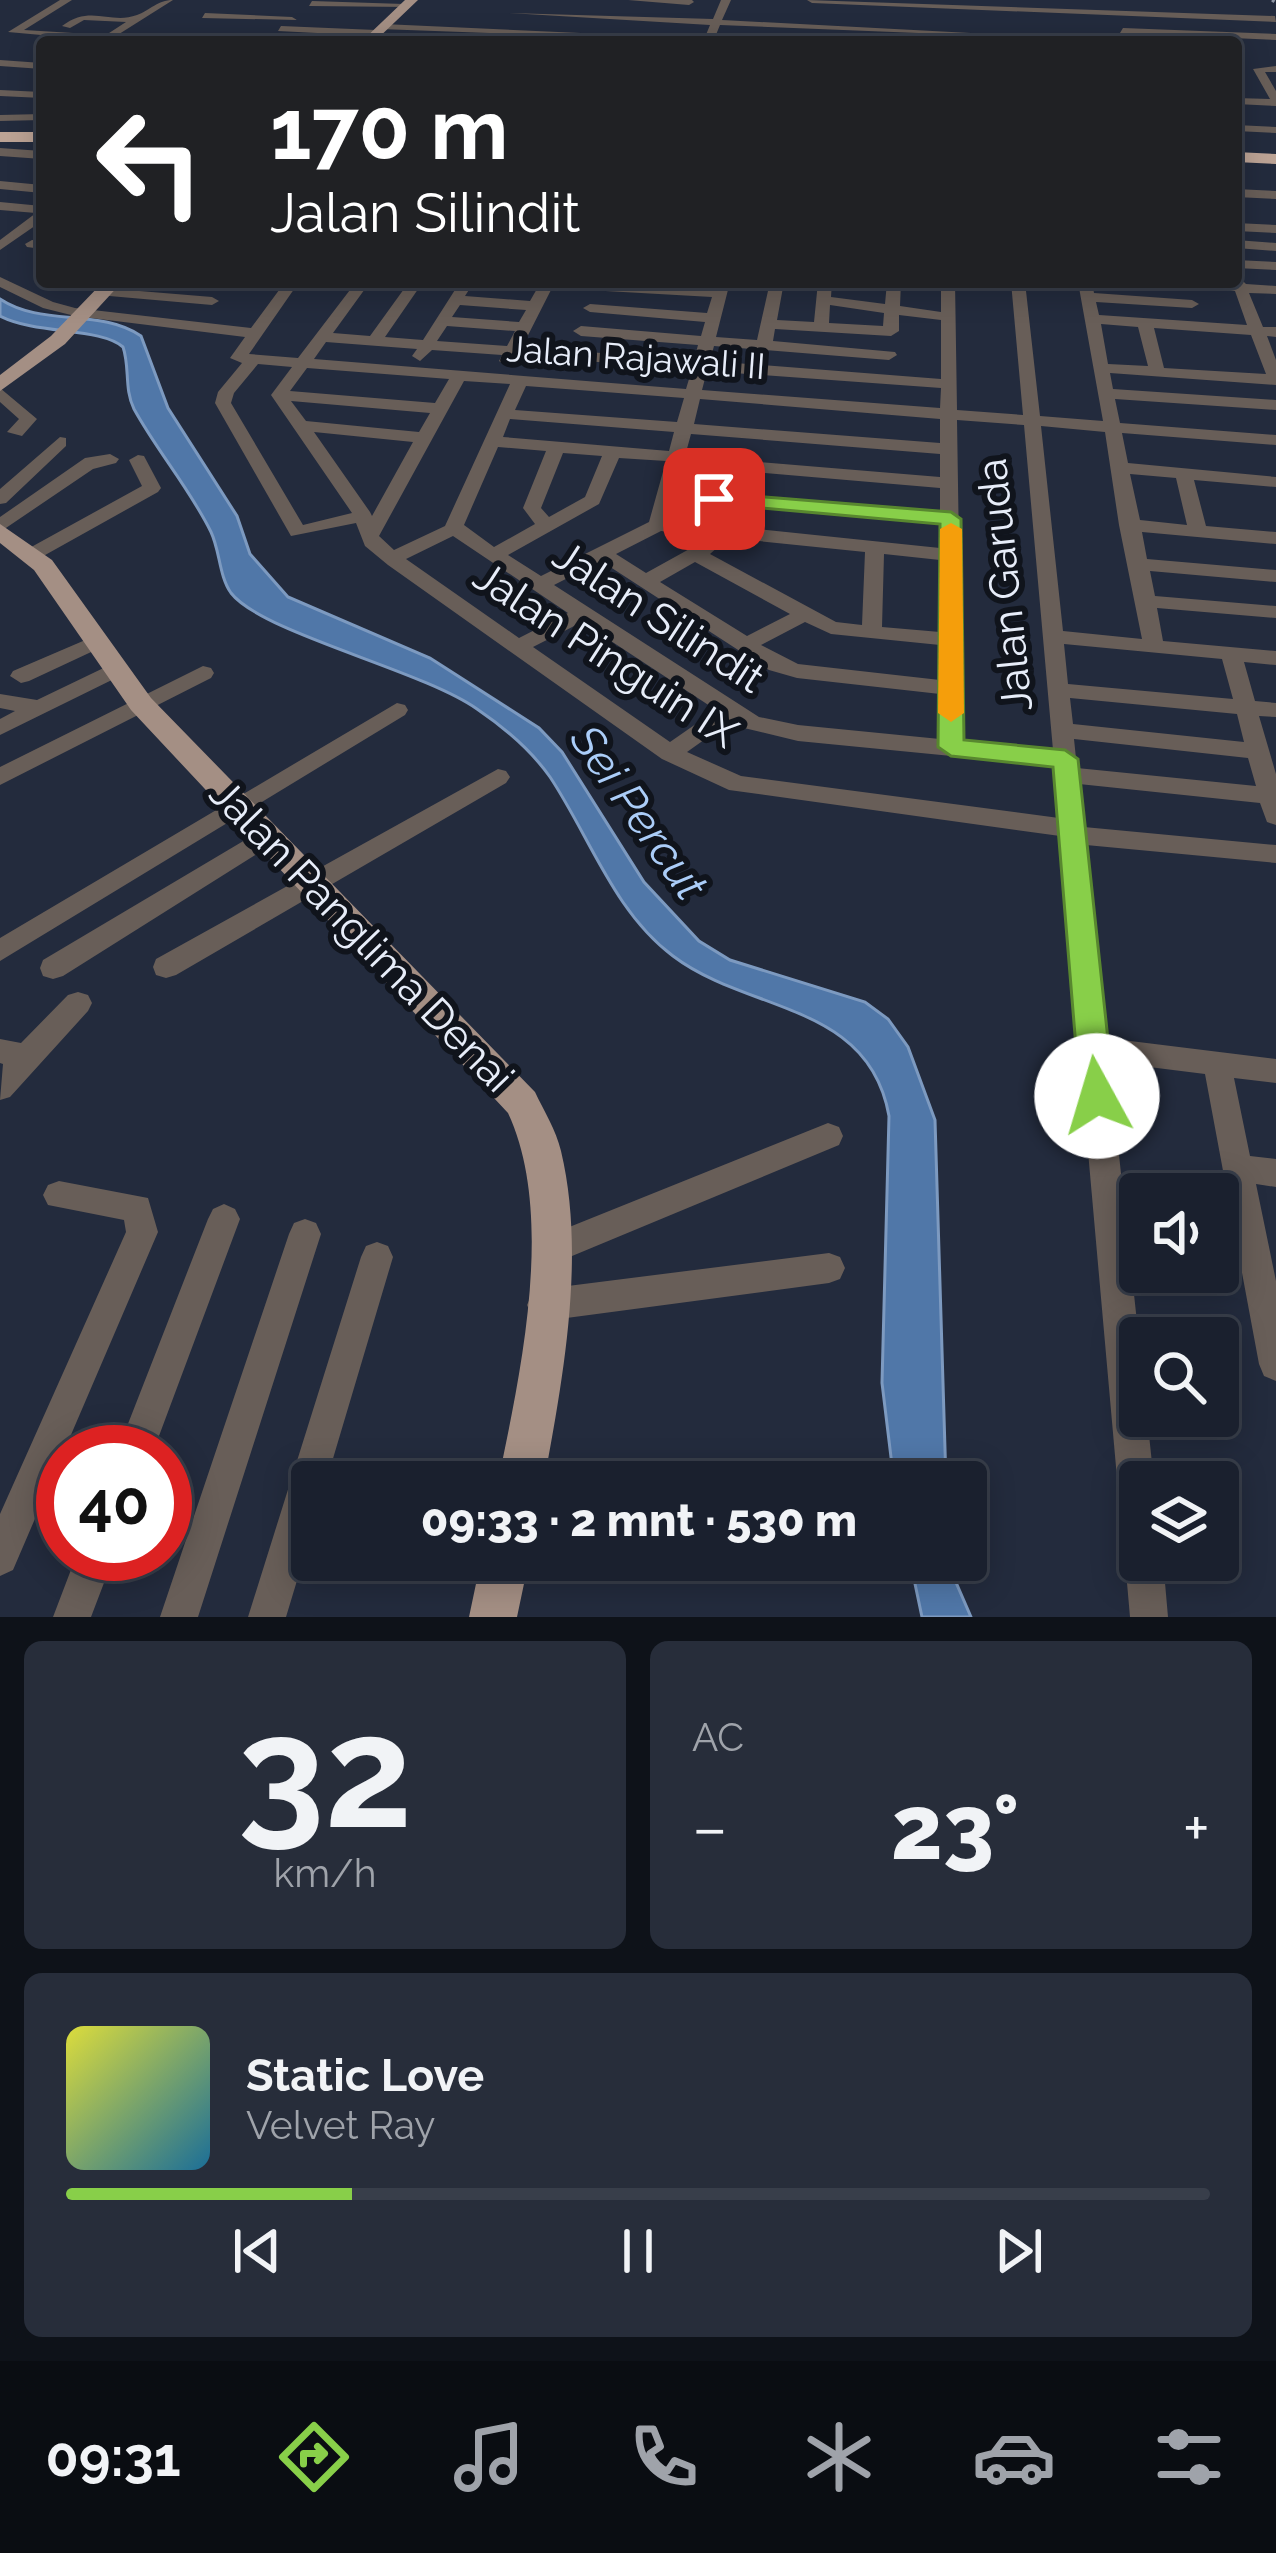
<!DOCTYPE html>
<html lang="id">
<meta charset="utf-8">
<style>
:root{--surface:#1a202e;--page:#272d3a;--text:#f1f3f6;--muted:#9fa3aa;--line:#383e4a;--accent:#88cf49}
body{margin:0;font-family:Raleway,sans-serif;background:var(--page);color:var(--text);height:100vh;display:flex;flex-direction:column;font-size:45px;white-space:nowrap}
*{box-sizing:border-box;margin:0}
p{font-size:39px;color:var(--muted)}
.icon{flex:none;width:66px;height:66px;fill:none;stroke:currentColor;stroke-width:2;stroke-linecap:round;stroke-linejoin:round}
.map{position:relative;height:1617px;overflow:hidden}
.drawer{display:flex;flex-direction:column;gap:24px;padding:24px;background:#0e1219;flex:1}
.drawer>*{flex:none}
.hud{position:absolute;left:36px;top:36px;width:1206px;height:252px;border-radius:12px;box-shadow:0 6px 30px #0003,0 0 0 3px var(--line);background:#202124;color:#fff;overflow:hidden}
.tools{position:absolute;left:1119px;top:1173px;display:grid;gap:24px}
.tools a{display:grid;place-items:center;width:120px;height:120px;border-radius:12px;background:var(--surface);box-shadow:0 6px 30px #0003,0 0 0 3px var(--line);font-size:60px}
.speed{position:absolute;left:36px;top:1425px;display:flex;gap:24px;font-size:60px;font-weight:700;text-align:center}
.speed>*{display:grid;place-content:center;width:156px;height:156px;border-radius:50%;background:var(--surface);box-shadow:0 6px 30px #0003,0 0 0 3px var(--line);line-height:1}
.speed .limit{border:18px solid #d22;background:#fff;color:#111}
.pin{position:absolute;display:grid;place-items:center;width:102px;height:102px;color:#fff;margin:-51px;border-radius:24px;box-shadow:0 6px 18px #0006}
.me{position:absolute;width:132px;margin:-66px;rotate:354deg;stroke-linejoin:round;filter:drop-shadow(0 0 9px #0008)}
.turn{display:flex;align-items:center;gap:42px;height:252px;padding:0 36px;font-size:54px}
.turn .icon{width:156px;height:156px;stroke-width:2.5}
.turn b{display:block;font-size:84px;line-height:102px}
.big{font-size:90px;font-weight:800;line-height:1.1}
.drawer .widget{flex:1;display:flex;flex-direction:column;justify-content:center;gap:18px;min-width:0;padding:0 42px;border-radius:18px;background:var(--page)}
.drawer .dial{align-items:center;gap:0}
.dial b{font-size:156px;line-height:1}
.song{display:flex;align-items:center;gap:36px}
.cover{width:144px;height:144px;border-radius:18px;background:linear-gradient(135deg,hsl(60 70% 55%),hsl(200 70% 35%))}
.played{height:12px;border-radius:6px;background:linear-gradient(90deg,var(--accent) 25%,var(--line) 25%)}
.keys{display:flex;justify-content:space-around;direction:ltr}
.heat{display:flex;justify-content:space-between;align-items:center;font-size:66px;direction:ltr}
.drawer .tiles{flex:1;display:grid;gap:24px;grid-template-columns:1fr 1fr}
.widget:last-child{grid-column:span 2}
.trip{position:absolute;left:291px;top:1461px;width:696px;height:120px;border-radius:12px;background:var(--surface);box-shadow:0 6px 30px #0003,0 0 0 3px var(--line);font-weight:800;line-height:120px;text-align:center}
.tabs{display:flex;height:192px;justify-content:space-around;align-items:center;background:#0a0d12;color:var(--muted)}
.tabs .icon{width:84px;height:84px}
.tabs .on{color:var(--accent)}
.tabs b{font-size:54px;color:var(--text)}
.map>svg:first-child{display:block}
</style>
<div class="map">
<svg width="1276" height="1617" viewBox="0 0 1276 1617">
<rect width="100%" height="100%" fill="#232b3d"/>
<!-- water -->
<path fill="#5077a8" stroke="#7d9ac0" stroke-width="3" d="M0,299C42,327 100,308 141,336L168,408L237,516L250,554L288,597L430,658L539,728L562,752L644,882L699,941L730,960L865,1002L888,1019L908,1047L935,1120L946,1482H894L882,1383L889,1116C869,1002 748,1013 673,956C614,912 590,837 550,777C531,750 505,728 477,709C422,670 262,633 231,593C219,576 220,551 211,532C190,489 157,451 134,409C124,389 130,367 123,347C100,327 37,335 0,316Z
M910,1560H953L955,1580L971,1617H922Z"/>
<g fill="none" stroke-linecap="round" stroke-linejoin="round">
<!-- minor -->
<path fill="#685e58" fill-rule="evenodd" d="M60,0H72L24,30L106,35L126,22L84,20L70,28L62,26C91,4 110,25 137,15C151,10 157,0 173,0L108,41L8,32Z
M628,0H692L694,2L689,5Z
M721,0H731L722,20L1143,42L720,25L713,42H703L710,25L509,13L713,19Z
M807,0L1275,16L1276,22L812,3Z
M312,1L404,4L409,7L309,6Z
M205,13L292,17L297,20L202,18Z
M383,24L670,37L675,40L380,29Z
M281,26L376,30L381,33L376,36L278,31Z
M1123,28L1276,34V40L1120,33Z
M133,34L244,39L249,42L130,39Z
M0,60L42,63V69L0,66Z
M1276,66V72H1265L1276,91V106L1236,104V98L1270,99L1253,69Z
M0,90L42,92V98L0,96Z
M42,114V120L0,121V115Z
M1236,125L1276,127V133L1236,131Z
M0,148L42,151V159L0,156Z
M0,181L42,185V193L0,189Z
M1236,189L1276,191V199L1236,197Z
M0,202L42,206V221L0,250V240L36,213L0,210Z
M1236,223L1276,225V233L1236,231Z
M32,240L42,241V249L27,247L25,244Z
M1236,240L1276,243V251L1236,248Z
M1236,260L1276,262V270L1236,268Z
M1237,275L1246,284L1276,286V294L1249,293L1263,327H1276V337L1267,336L1276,360V385L1110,373L1113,389L1276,400V410L1115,399L1120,423L1276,435V445L1122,433L1128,463L1276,477V487L1194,480L1206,526L1276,532V544L1142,532L1147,559L1276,570V582L1150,571L1155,596L1276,606V618L1157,608L1163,641L1276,651V665L1244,662L1255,701L1276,703V717L1259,716L1276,774V825L1267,822L1260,803L1079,784L1084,827L1276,845V863L1086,845L1106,1038L1276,1059V1083L1234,1078L1250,1156L1276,1159V1187L1256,1184L1276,1281V1381L1264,1376L1259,1364L1205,1074L1109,1062L1140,1350V1416H1147L1154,1482H1140V1542L1127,1536L1121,1523L1060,836L729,790L662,759L388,565L365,546L356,523L291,536L215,403L218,392L242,363L230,358L245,337L75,316L43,308L0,287V277L53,302L75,308L251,328L285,282H299L249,354L298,358L356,282H370L333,333L370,336L409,282H423L385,337L423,340L460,282H474L465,296L530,301L538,287L523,282L714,288L716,282H730L716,337L757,340L770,282H784L777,320L814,322L818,282H832L831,297L885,304L887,282H901L900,306L941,312V282H955L957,410L1023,415L1011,282H1025L1040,416L1103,421L1078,282H1092L1094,293L1192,300L1199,304L1192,308L1096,302L1099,315L1247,325L1235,291L1160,286L1153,282L1231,283L1236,282ZM552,288L712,297L707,313L590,304L583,308L590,312L705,322L701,336L581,326L573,331L581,336L698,345L694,360L522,347ZM460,305L526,310L519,322L452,317ZM830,305L884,313L883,326L829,323ZM899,315L941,320V379L710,361L714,346L889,360L897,355L895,352L773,341L775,329L891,336L899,331ZM1101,324L1138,327L1148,366L1108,364ZM447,326L515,331L507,346L437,341ZM1154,328L1251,335L1266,374L1164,368ZM326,342L417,349L412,356L420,361L432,350L502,355L499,361L507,366L517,356L692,369L686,389L314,359ZM258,364L292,367L271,395L352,513L303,525L231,403L234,393ZM307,368L449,379L435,403L290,391ZM707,371L941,388L940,408L702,390ZM464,381L510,384L445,526L394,550L379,536ZM526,386L684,398L677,422L515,410ZM700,399L940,419V443L694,424ZM291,401L430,413L419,432L306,421ZM510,419L674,432L669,451L503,437ZM957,420L1024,425L1053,750L962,741ZM1041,426L1105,432L1119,525L1142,639L1063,631ZM314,432L413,442L372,516L370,512ZM691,434L940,454V477L685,456ZM498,447L546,451L523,508L535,524L494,547L464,525ZM563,453L602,456L585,497L549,517L541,508ZM619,458L666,461L649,522L541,576L508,555L599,504ZM683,466L940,488V512L676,490ZM1130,474L1176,478L1187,525L1140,520ZM674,501L940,524V548L669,520ZM661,531L865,552L862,625L836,622L710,554L719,546L716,542H702L646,573L616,554ZM453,536L568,613L519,638L406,559ZM884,554L940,560V632L882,627ZM601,561L769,670L797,678L940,694V739L798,725L759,717L554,585ZM695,562L790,614L747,636L660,582ZM582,622L716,710L670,742L533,647ZM805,622L831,634L940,645V680L798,664L761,645ZM1064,644L1222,659L1233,699L1068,684ZM1070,698L1237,714L1244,742L1073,724ZM732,720L744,728L798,741L1054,766L1059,818L741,776L687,752ZM1074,739L1248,758L1256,786L1077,768Z
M103,288L212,297L219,301L212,305L98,295L96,292Z
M0,388L37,419L22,436L7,432L19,419L0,402Z
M60,437L66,438V446L6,503L0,504V489Z
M110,454L119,459L116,463L93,469L0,532V517L85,458Z
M138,455L144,456L161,488L158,492L38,559H24V551L142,486L129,460Z
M97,635L104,636L107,641L104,646L29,681L21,683L10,676L13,671Z
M116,662L127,669L124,674L0,735V719L15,711L0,708V694L37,700Z
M203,666L211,668L214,673L211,678L0,785V767Z
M397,703L405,705L408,710L405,715L0,961V938Z
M498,769L506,771L510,777L506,783L176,975L166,978L156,975L153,967L156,959Z
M267,827L276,830L279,836L276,842L63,976L53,979L43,976L40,968L43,960Z
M78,992L88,995L92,1003L88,1011L10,1097L0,1100L3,1064L0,1063V1039L21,1043L68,995Z
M828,1123L839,1127L843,1136L839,1145L548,1266L537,1262L532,1251L537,1240Z
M59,1181L148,1198L158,1232L13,1570L0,1576V1514L126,1232L124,1220L48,1205L43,1195L48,1185Z
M224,1204L235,1209L240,1219L153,1452H117L208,1219L213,1209Z
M305,1219L316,1223L321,1234L198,1617H160L289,1234L294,1223Z
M377,1242L388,1246L393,1257L326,1482H312V1531L286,1617H248L361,1257L366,1246Z
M829,1253L840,1257L845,1268L840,1279L829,1283L544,1321L532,1316L527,1305L532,1294L544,1289Z
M1140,1543V1560H1163L1168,1617H1130L1125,1560L1131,1547Z
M77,1554H115L91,1617H53Z"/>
<!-- major -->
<path fill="#a48f84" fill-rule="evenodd" d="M405,0H418L374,42H361Z
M103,282H122L65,344L0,391V375L51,336Z
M0,524L52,560L151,698L535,1092C544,1111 556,1130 561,1151C586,1256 563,1378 544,1482H498C520,1375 556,1216 508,1113L131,710L34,570L0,543Z
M481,1560H529L517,1617H469Z"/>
<!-- highway -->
<path fill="#bca395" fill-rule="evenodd" d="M0,132H42V142H0Z
M1236,152L1276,154V164L1236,162Z"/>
<!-- rail -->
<path stroke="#8d94a3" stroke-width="3" stroke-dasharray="3 4.5" stroke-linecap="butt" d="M1272,0L1276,3"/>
</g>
<!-- route -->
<path fill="#88cf49" stroke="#58872f" stroke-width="3" d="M714,493L951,512L961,519L964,740L1065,750L1078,759L1114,1096L1109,1106L1097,1110L1085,1106L1080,1096L1053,767L951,756L938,747L940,524L707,503V494Z"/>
<!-- slow -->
<path fill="#f59e0b" d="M951,523L962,529L964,713L951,722L938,713L940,529Z"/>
<g text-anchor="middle" stroke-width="12" stroke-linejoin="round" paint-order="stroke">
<!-- far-street labels -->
<g font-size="36" fill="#e7edf9" stroke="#10141c">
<text transform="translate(636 357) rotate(4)" y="13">Jalan Rajawali II</text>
</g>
<!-- street labels -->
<g font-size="42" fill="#e7edf9" stroke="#10141c">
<text transform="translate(1004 585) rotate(-96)" y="15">Jalan Garuda</text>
<text transform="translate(659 616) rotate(33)" y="15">Jalan Silindit</text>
<text transform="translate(606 654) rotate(33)" y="15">Jalan Pinguin IX</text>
<text transform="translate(362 935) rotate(46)" y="15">Jalan Panglima Denai</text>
</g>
<!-- water labels -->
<g font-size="45" font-style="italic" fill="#abcdf8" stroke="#10141c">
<text transform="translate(639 812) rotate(55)" y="16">Sei Percut</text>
</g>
</g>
</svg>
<div class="tools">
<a><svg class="icon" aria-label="sound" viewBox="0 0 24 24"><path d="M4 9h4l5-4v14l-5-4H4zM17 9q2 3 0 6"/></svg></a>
<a><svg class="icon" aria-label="search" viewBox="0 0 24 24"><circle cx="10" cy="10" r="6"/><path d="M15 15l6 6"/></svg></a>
<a><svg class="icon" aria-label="layers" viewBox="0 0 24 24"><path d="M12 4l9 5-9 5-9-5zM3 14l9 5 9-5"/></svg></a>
</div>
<div class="speed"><div class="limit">40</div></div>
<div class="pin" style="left:714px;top:499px;background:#d93025"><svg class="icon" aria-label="arrive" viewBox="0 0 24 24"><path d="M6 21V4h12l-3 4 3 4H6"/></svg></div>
<svg class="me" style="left:1097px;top:1096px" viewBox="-20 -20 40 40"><circle r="19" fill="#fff"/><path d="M0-13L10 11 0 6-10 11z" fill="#88cf49"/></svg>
<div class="trip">09:33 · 2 mnt · 530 m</div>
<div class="hud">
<div class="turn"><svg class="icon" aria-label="left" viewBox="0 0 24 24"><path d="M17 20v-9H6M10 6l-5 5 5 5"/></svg><div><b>170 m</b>Jalan Silindit</div></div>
</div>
</div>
<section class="drawer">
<div class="tiles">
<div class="widget dial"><b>32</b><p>km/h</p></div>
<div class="widget"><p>AC</p>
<div class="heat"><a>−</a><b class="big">23°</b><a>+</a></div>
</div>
<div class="widget">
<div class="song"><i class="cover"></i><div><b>Static Love</b><p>Velvet Ray</p></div></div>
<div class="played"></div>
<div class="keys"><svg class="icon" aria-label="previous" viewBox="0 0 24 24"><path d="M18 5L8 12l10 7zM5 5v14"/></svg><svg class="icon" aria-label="pause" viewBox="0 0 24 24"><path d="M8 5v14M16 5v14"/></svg><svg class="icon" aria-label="next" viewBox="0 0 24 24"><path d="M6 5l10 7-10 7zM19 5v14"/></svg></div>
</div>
</div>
</section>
<nav class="tabs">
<b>09:31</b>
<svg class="icon on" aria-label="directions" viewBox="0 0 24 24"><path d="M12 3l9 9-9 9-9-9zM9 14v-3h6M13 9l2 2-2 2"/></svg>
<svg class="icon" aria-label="music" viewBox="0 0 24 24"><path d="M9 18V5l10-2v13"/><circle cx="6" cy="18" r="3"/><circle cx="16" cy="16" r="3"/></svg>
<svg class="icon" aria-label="phone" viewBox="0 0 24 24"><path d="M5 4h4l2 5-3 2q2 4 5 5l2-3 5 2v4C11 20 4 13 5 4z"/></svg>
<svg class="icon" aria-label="climate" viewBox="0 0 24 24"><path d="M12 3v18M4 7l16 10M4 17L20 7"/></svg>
<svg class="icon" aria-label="car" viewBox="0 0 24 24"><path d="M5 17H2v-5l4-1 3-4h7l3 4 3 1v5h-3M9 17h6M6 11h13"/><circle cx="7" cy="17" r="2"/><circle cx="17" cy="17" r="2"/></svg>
<svg class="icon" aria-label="filters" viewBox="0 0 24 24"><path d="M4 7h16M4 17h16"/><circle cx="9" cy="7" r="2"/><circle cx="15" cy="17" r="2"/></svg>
</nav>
